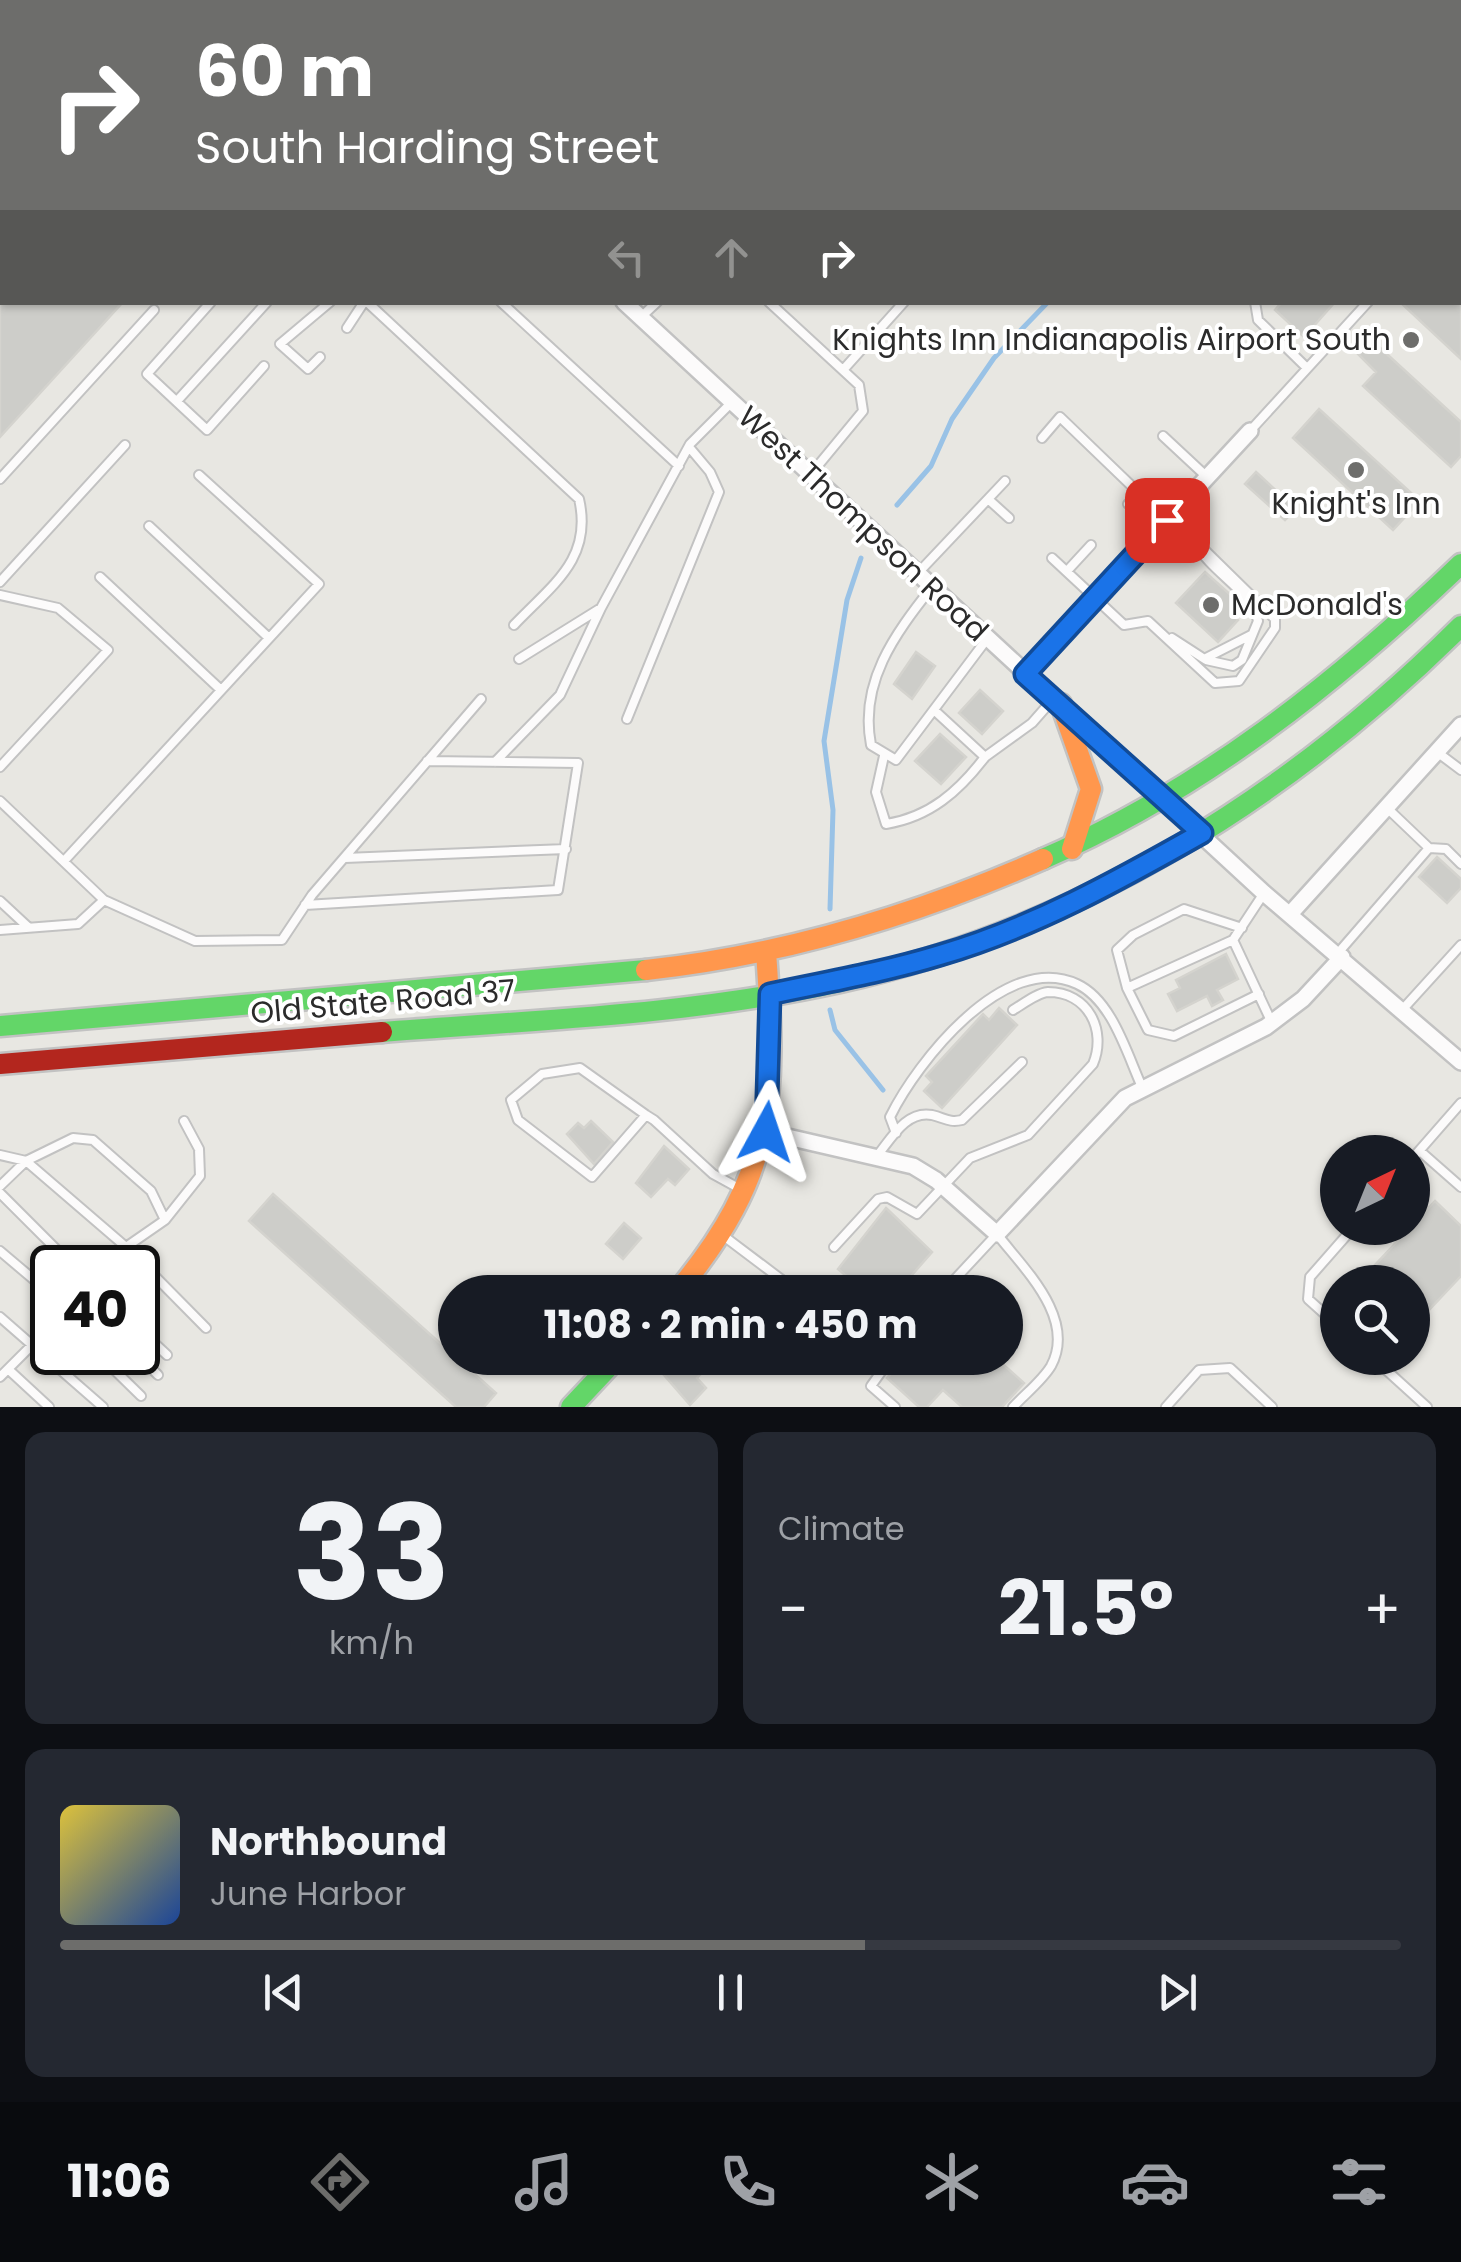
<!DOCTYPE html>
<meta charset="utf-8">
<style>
:root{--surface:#171b24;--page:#242831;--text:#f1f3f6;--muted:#9ea1a6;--line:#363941;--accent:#6d6d6b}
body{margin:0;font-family:Poppins,sans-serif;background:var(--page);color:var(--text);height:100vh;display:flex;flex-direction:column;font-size:38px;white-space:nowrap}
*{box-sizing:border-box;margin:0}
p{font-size:32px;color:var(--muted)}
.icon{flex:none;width:55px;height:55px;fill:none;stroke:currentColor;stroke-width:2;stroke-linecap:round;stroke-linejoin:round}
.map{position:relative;height:1407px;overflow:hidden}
.side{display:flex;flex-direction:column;gap:25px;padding:25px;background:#0d0f14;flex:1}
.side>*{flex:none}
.hud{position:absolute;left:0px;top:0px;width:1462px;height:305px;box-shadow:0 2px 8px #0004;background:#6d6d6b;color:#fff;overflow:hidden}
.needle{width:65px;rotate:43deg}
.fabs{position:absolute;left:1320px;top:1135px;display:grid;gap:20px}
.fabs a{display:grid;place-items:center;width:110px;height:110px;border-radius:50%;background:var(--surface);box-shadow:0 2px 8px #0004;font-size:50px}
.speed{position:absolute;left:30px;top:1245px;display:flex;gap:20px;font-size:50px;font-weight:700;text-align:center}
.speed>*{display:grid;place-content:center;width:130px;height:130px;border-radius:50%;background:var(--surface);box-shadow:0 2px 8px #0004;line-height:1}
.speed .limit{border:5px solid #111;border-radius:15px;background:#fff;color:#111}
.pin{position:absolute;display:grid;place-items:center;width:85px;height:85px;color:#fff;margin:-42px;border-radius:20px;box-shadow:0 5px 15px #0006}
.me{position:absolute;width:110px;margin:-55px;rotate:5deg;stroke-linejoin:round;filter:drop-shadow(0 0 8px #0008)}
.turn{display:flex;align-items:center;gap:35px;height:210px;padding:0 30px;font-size:45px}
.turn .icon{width:130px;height:130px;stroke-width:2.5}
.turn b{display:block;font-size:70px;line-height:85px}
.lanes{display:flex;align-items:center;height:95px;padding:0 30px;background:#0003;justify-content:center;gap:50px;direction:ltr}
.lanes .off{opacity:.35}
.big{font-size:75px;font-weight:700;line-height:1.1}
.side .widget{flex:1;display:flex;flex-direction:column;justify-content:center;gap:15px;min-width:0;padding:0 35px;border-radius:20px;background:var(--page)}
.side .dial{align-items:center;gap:0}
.dial b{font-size:130px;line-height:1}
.song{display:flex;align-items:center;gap:30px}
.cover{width:120px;height:120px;border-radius:15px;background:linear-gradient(135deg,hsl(50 70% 55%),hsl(220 70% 35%))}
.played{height:10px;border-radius:5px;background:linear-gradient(90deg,var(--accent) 60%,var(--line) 60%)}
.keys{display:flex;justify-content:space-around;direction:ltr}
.heat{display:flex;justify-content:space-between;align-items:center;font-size:55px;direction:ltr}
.side .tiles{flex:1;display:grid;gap:25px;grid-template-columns:1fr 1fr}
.widget:last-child{grid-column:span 2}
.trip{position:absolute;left:438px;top:1275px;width:585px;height:100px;border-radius:50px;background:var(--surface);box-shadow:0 2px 8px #0004;font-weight:700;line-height:100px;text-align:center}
.dock{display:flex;height:160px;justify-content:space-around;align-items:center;background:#090b0e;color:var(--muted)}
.dock .icon{width:70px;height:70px}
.dock .active{color:var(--accent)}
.dock b{font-size:45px;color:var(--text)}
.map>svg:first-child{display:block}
</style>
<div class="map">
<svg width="1461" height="1407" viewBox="0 0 1461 1407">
<rect width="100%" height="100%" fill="#e8e7e2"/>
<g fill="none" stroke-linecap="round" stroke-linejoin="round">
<!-- stream -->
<path stroke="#99c2e6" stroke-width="5" d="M897,505L931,466L952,419L994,358L1048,302
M830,909L833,810L824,741L847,600L861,558
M830,1010L835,1030L883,1090"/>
</g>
<!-- building -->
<path fill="#cdcdc9" stroke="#d4d3ce" stroke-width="2.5" d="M0,302H123L0,437Z
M1282,302H1335L1304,337L1275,310Z
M1400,302H1461V359Z
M1365,334L1461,422V456L1451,467L1363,386L1376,372L1352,348Z
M1319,409L1420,501L1393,530L1293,438Z
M1256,472L1296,509L1285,520L1245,484Z
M1205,572L1242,605L1233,615L1238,620L1218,642L1176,603Z
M916,652L935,666L912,699L894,684Z
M980,690L1003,711L982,734L959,713Z
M940,734L966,757L941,784L915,761Z
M1437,857L1461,879V888L1447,903L1419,877Z
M1226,954L1238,979L1217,990L1223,1000L1212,1006L1207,996L1177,1011L1168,994L1180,988L1176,980Z
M999,1008L1017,1025L942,1108L924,1091L932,1082L926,1076L983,1014L989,1020Z
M591,1121L613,1142L594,1164L567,1134L578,1123L584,1128Z
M664,1146L689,1169L675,1185L668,1179L651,1197L636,1183Z
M273,1194L496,1393L484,1407H456L249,1221Z
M1435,1201L1461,1226V1276L1412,1328V1282H1359Z
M886,1208L932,1252L897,1292H865L838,1269Z
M624,1223L641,1238L623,1259L606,1244Z
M681,1358H716L697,1378L706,1388L690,1405L664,1375Z
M906,1358H996L1024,1383L1002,1407H962L943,1390L927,1407H919L887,1378Z"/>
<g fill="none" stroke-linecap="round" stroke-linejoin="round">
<defs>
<path id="lane" d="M377,0L380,2
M731,0L738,2
M1002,0L1007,2
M450,2V0
M572,2L573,0
M0,202L2,199
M211,302L147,374L207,430L264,366
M367,302L579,499C593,559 552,585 514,625
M501,302L679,466
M769,302L859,385L863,411L811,474
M1255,302L1258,320L1307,368
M641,317L657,302
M347,328L364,302
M320,357L308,369L280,344L330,302
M843,370L904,302
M177,401L267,302
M1250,431L1368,302
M1163,436L1207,477
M1042,438L1060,417L1167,520
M0,479L154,310
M988,499L1005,481
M1128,504L1139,493
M149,526L269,638
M1052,558L1124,625L1148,621L1215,683L1239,681L1275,628V619L1170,516
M1067,571L1091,545
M918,573L988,499L1009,518
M100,577L221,690
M0,582L125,445
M932,587C894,635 859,683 871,745L896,760L987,639
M0,595L58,608L108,650L0,767
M1172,638L1206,660L1233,666L1242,660L1258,621C1252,591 1212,573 1197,545
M1206,658L1251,635
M519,659L601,608L690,444L732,402
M934,710L985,757L1032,723L1054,698
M627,719L719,492L710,472L689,447
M1437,752L1461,770
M884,756L876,792L886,824C930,817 959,791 985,757
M495,762L560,695L601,608
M0,801L104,900L195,941L282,940L312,895L481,699
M1429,848L1446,849L1461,864
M345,858L566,849
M64,861L319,584L199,475
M1264,893L1233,940L1272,1023
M0,901L28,927
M305,905L558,890L578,763L427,761
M0,930L78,924L104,900
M1233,940L1127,988L1148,1030L1174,1036L1259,994
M1338,953L1429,848L1386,807
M1127,988L1117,950L1133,935L1184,909L1242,928
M1402,1010L1461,945
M646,1115L592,1177L518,1120L511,1100L542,1074L580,1068L646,1115L654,1120L713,1174L744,1191
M896,1133L890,1117C917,1062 1005,950 1077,984C1112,1000 1127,1054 1142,1087
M1420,1151L1461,1187
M0,1155L26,1161L126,1247L105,1268
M877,1156C891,1139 906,1110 932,1115C945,1118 949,1123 962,1120L1022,1062
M1412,1159L1461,1103
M0,1186L26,1161L73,1138L93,1140L151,1191L165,1220L126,1247L206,1328
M0,1193L75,1268
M165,1220L200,1176L199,1149L184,1121
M725,1237L798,1292
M834,1247L878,1199L887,1197L917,1214L970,1158L1028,1135L1093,1064C1107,1030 1088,992 1048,992C1037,993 1023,1004 1013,1010
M0,1251L52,1295
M943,1292L997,1234C1023,1268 1077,1318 1051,1366C1042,1381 1025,1394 1013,1407
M0,1317L103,1407
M1338,1326L1308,1299L1310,1277L1353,1228
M138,1328L167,1355
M96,1352L141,1396
M135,1352L158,1375
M891,1358L871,1386L895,1407
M1373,1358L1427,1407
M9,1370L49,1407
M0,1377L52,1325
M1166,1407L1199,1370L1230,1368L1272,1407"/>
<path id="street" d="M299,0L301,2
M624,302L1264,893L1461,1062
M1025,674L1250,431
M1291,913L1461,725
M766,1132L913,1166L936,1180L997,1234L1125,1098L1266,1027L1303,999L1342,957"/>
<path id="fast" d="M1320,0L1326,2
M1460,63H1461
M1043,859C1202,790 1337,683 1461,564
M0,1026L646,970
M382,1032C535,1020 691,1015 840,982C1080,928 1288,798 1461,626
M571,1407L617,1358"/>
<path id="slow" d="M1175,0L1181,2
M1460,187L1461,188
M1061,704L1091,789L1072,849
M646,970C785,955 916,915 1043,859
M677,1292C775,1174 777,1100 766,952"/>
<path id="jam" d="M0,1064L382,1032"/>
</defs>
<!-- lane casing -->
<use href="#lane" stroke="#c2c2c2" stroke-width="12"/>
<!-- street casing -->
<use href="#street" stroke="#c2c2c2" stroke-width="20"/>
<!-- fast casing -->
<use href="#fast" stroke="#c2c2c2" stroke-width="25"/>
<!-- slow casing -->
<use href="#slow" stroke="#c2c2c2" stroke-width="25"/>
<!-- jam casing -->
<use href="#jam" stroke="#c2c2c2" stroke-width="25"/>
<!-- lane -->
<use href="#lane" stroke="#fcfbfb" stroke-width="8"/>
<!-- street -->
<use href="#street" stroke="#fcfbfb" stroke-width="15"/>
<!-- fast -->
<use href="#fast" stroke="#63d668" stroke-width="20"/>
<!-- slow -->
<use href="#slow" stroke="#ff974d" stroke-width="20"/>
<!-- jam -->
<use href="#jam" stroke="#b3261e" stroke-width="20"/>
</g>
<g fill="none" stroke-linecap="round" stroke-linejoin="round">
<defs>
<path id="route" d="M766,1132L770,994C827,982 884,972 940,955C1033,928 1119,880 1202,833L1025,674L1167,520"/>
</defs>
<!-- route casing -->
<use href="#route" stroke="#114b97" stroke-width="25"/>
<!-- route -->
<use href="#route" stroke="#1a73e8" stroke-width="18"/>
</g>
<!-- markers -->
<g fill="#6d6d6b" stroke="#fff" stroke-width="4">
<circle cx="1411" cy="340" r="10"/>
<circle cx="1356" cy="470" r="10"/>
<circle cx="1211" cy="605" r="10"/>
</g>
<g text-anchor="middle" stroke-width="8" stroke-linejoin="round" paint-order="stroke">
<!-- poi labels -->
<g font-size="30" fill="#2b2b2b" stroke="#fff" text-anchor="end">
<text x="1391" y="350">Knights Inn Indianapolis Airport South</text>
<text x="1356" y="514" text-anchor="middle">Knight's Inn</text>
<text x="1231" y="615" text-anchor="start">McDonald's</text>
</g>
<!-- street labels -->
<g font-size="30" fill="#2b2b2b" stroke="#fff">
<text transform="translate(863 524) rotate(43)" y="10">West Thompson Road</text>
<text transform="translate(383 1002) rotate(-5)" y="10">Old State Road 37</text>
</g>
</g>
</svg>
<div class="fabs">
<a><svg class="needle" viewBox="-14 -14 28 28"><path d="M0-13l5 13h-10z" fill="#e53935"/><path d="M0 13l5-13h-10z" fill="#9ea1a6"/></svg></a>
<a><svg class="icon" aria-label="search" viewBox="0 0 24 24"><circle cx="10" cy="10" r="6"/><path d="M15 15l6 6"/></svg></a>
</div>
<div class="speed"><div class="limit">40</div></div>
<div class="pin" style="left:1167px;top:520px;background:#d93025"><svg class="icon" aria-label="arrive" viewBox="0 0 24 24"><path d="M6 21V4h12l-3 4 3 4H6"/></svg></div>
<svg class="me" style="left:766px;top:1132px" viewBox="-20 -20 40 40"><path d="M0-17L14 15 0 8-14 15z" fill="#1a73e8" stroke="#fff" stroke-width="4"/></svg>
<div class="trip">11:08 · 2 min · 450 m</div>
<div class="hud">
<div class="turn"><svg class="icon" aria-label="right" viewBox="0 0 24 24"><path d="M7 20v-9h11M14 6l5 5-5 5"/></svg><div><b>60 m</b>South Harding Street</div></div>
<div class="lanes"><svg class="icon off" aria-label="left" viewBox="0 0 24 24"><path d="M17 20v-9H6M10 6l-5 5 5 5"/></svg><svg class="icon off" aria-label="ahead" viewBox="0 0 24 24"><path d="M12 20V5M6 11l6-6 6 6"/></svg><svg class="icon" aria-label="right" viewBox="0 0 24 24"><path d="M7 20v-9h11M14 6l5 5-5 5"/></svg></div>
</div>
</div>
<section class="side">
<div class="tiles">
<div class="widget dial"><b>33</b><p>km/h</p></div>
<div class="widget"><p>Climate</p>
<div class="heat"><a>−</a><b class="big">21.5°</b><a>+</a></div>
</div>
<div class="widget">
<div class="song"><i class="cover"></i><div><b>Northbound</b><p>June Harbor</p></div></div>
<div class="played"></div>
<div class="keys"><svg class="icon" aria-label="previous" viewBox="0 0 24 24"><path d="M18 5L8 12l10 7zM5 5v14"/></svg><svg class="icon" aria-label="pause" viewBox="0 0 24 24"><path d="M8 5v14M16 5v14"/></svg><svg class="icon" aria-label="next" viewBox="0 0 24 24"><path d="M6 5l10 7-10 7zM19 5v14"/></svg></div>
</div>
</div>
</section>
<nav class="dock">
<b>11:06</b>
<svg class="icon active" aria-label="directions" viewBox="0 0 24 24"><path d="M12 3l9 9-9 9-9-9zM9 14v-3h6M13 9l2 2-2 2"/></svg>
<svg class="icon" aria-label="music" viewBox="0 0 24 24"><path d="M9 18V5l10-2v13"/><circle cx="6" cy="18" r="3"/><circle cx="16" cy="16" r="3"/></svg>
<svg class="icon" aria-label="phone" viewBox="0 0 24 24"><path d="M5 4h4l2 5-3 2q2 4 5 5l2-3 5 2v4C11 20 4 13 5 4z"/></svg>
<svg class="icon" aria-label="climate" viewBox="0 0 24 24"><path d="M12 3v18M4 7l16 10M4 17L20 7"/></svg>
<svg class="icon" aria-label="car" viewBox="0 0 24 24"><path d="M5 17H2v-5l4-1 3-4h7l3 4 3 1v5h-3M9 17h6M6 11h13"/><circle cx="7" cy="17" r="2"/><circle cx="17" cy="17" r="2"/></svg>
<svg class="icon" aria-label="filters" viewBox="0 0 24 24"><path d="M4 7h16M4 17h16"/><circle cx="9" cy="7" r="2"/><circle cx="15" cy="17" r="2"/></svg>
</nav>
